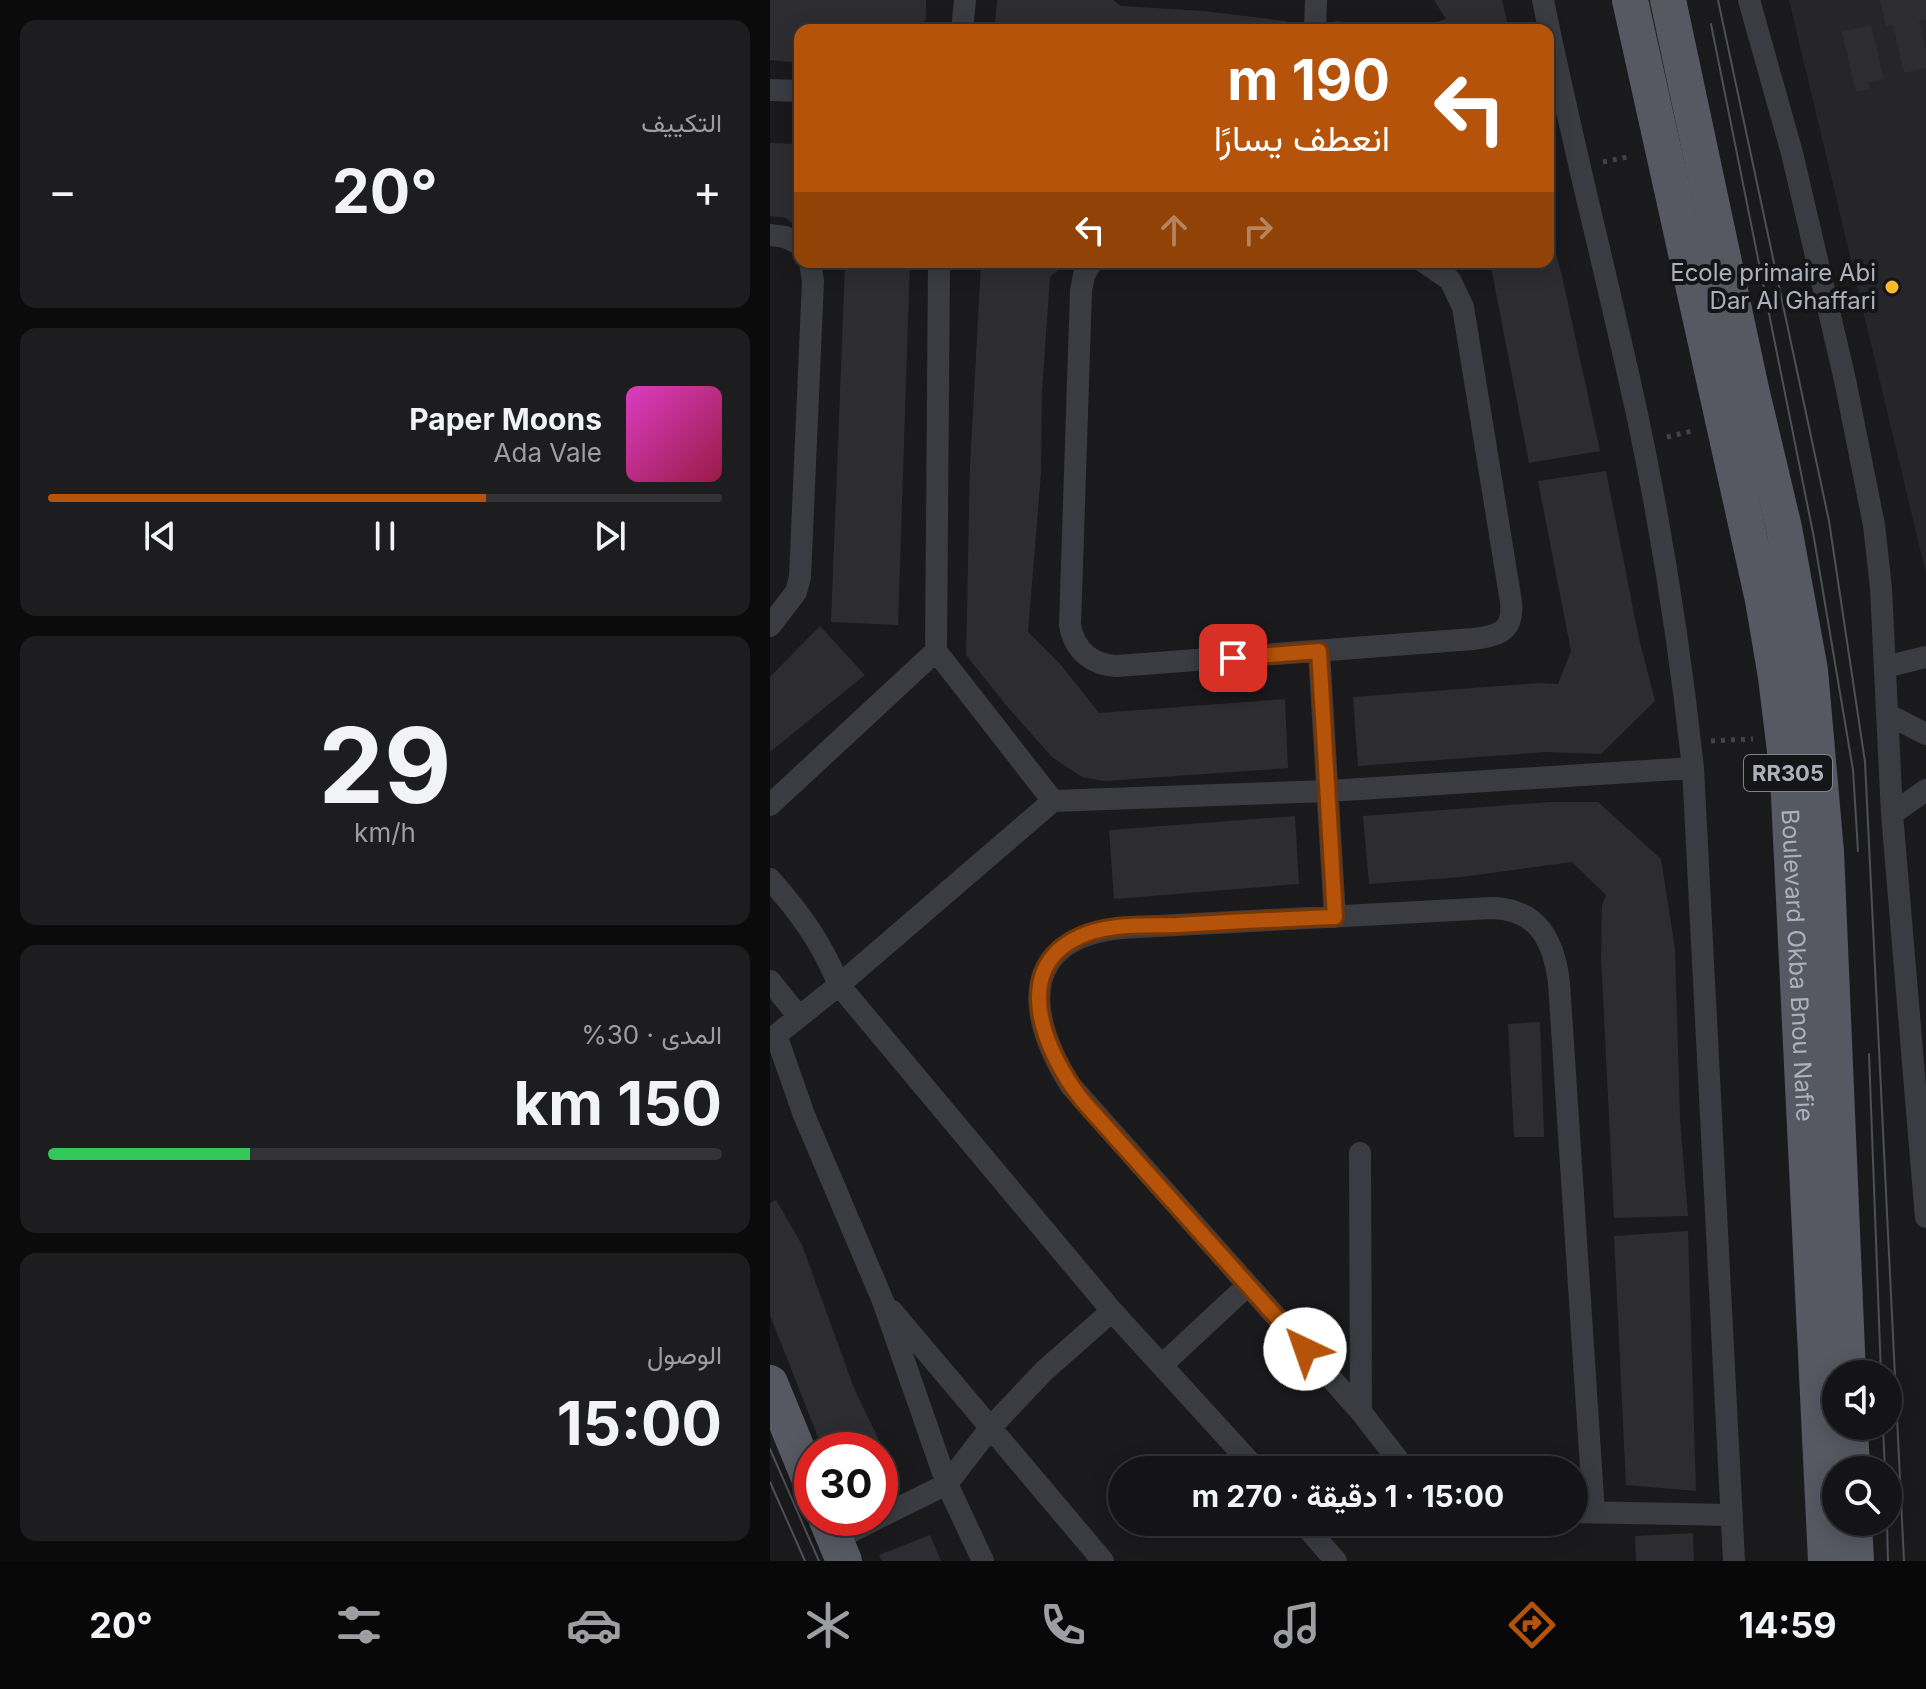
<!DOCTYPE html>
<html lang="ar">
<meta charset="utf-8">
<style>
:root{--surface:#141416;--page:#1d1d1f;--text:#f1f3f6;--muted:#9d9ea1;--line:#333335;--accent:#b45309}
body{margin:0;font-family:Inter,Vazirmatn,sans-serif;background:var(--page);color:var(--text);direction:rtl;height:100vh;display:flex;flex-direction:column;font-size:30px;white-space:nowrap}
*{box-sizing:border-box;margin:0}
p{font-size:26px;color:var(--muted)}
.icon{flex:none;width:44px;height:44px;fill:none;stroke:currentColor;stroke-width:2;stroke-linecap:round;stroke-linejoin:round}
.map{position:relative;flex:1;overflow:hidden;direction:ltr}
.drawer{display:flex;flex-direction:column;gap:20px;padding:20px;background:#0b0b0c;width:770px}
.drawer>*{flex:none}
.guide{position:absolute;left:24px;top:24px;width:760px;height:244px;border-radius:16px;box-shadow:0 4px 20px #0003,0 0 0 2px var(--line);direction:rtl;background:#b45309;color:#fff;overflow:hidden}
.buttons{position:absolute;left:1052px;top:1360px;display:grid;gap:16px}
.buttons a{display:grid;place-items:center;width:80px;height:80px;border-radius:50%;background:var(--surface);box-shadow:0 4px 20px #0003,0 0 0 2px var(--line);font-size:40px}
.speed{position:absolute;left:24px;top:1432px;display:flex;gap:16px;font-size:40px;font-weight:700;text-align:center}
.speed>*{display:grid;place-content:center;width:104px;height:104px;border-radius:50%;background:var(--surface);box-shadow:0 4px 20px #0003,0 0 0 2px var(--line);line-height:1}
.speed .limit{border:12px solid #d22;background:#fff;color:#111}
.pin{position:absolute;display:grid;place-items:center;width:68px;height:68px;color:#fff;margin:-34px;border-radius:16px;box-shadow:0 4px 12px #0006}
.me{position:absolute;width:88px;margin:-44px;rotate:318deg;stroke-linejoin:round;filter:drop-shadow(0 0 6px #0008)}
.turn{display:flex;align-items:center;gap:28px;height:168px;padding:0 32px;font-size:36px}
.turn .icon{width:104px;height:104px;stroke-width:2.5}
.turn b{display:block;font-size:56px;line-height:68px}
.lanes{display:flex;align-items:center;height:76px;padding:0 32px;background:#0003;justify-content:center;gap:40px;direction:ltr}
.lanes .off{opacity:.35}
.big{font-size:60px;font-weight:700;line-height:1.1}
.drawer .card{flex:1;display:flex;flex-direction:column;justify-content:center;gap:12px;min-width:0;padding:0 28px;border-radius:16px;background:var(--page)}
.drawer .dial{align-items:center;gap:0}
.dial b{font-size:104px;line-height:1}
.song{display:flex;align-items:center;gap:24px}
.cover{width:96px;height:96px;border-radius:12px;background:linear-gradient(135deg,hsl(310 70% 55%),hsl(340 70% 35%))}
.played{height:8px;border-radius:4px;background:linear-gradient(90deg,var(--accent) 65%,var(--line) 65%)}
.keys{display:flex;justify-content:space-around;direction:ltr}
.heat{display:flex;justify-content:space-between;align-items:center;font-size:44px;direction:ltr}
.charge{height:12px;border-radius:6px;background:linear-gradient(90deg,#34c759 30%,var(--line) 0)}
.trip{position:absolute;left:338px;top:1456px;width:480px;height:80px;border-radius:40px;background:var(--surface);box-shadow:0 4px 20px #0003,0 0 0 2px var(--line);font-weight:700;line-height:80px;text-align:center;direction:rtl}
.dock{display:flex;height:128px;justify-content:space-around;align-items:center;background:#080809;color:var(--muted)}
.dock .icon{width:56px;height:56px}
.dock .selected{color:var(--accent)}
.dock b{font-size:36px;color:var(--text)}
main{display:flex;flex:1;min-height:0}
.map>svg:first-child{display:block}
</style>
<main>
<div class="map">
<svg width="1156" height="1561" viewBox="0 0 1156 1561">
<rect width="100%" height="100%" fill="#1a1a1d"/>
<!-- built -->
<path fill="#26262a" d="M1019,0H1156V574Z"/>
<!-- building -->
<path fill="#2d2d31" d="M0,0H156V20L144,30H30V63L0,60Z
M227,0H343L351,6L433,11L516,21V30H230L225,24Z
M664,0H732L739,30H565V21L648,28L676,19Z
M1110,0H1156V20L1149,21L1156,49V68L1134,73L1123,25L1116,26Z
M1101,25L1114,79L1098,82L1100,89L1086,92L1072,32Z
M0,143L30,144V230L16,218L0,216Z
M778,224L792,276L830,451L759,463L720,262H778Z
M96,262H140L128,625L61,622L75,265L124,268L96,264Z
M211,262H298L280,277L272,391L271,473L258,632L291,665L329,713L515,699L518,768L334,781L312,777L282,757L236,705L196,655L200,467Z
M836,471L869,639L885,701L831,754L776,752L588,766L583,697L769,683L788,684L801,651L768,481Z
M50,626L95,675L0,752V677Z
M780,802H828L891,859L905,949L910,1119L918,1216L844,1218L831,956L832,906L836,895L802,862L692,877L599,884L593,816Z
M525,816L529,884L344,899L339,830Z
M770,1022L774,1137H744L738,1024Z
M6,1200L32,1245L84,1388L127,1478L110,1485V1450H53L0,1315V1203Z
M918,1231L926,1491L856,1485L844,1236Z
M923,1533L924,1561H866L865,1536Z
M160,1535L171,1561H112L109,1555Z"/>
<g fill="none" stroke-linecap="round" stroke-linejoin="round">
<!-- path -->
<path stroke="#414349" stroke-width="5" stroke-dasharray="4 6" stroke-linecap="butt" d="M833,162L862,156
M897,437L926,430
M941,741L983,739"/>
<!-- minor -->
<path stroke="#3b3c42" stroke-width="22" d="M773,0C801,139 837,276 867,414C892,531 910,649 923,768L964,1561
M979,0L1022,153L1075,380L1104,525L1111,588L1122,814L1156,1217
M192,30L195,0
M545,30L546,0
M0,90L30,91
M0,235L15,237L30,244
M322,262L314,275L311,291L300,625C304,650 322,665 347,666L703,639C729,636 744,631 741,602L693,307L680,280L654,262
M0,626L26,592L30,577L43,281L40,262
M166,651L283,801
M549,651L565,917
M1115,667L1156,657
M1117,714L1156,734
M0,805L166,651L169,262
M1122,814L1156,790
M0,879C31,914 51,942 69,985L342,1311L487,1470
M0,981L29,1017
M6,1035L34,1115L113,1301L177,1484L213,1561
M0,1040L69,985L283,801L558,791L923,768
M590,1153L591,1412
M122,1311L333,1561
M392,1365L478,1285
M636,1470L591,1412L301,1086C256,1016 248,939 351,928L722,908C769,909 784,942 789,983L824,1513
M804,1512L962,1515
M110,1517L177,1484L220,1428L274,1371L342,1311
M532,1522L566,1561
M65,1540L108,1518"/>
<!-- primary -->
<g stroke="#565962" stroke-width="36">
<path id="s1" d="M860,0L993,600L1006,677L1018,776L1056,1561"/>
<path d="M898,0L981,389L1014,528L1040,670L1056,852L1078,1374"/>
<path d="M0,1383L42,1485"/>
<path d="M1080,1426L1082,1470"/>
<path d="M56,1518L74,1561"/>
<path d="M1084,1522L1086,1561"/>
</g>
<!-- tram -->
<path stroke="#4d5057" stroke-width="2" d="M948,0L1059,521L1095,762L1134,1561
M941,24L1044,538L1083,770L1088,851
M1099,1054L1111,1374
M1113,1426L1115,1470
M0,1449L49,1561
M0,1482L35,1561
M1117,1522L1118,1561"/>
</g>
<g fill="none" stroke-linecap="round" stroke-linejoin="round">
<defs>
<path id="route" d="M463,658L549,651L565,917C512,919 459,922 406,925C375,926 338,923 309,937C238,970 276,1054 312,1100L535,1349"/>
</defs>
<!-- route casing -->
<use href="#route" stroke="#753606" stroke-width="20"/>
<!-- route -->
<use href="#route" stroke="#b45309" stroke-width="14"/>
</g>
<!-- markers -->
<circle fill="#ffb830" stroke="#151518" stroke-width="3" cx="1122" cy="287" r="8"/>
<g text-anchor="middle" stroke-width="8" stroke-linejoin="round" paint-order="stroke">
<!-- shield labels -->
<rect fill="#151518" stroke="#7f828c" stroke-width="2" x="974" y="755" width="88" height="36" rx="6"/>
<g font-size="22" font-weight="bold" fill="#acb1bd">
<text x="1018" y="781">RR305</text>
</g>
<!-- poi labels -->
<g font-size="24" fill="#acb1bd" stroke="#151518" text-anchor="end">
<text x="1106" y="281">Ecole primaire Abi<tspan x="1106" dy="28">Dar Al Ghaffari</tspan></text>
</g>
<!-- street labels -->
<g font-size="24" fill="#acb1bd" stroke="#151518">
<text dy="8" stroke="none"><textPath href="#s1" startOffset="982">Boulevard Okba Bnou Nafie</textPath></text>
</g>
</g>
</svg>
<div class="buttons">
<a><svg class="icon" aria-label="sound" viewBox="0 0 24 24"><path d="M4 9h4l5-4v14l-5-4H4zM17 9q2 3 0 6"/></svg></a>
<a><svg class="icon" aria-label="search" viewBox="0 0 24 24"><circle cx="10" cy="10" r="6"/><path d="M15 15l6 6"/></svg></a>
</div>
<div class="speed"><div class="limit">30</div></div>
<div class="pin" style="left:463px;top:658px;background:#d93025"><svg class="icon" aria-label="arrive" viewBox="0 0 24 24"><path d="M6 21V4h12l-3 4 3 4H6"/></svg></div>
<svg class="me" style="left:535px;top:1349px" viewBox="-20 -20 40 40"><circle r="19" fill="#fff"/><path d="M0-13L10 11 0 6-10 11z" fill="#b45309"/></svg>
<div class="trip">15:00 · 1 دقيقة · 270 m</div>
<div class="guide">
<div class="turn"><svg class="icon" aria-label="left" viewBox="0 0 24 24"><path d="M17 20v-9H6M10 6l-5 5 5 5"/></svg><div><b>190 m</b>انعطف يسارًا</div></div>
<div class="lanes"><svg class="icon" aria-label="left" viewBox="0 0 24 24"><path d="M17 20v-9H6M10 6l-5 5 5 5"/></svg><svg class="icon off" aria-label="ahead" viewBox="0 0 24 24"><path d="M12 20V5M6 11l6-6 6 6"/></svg><svg class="icon off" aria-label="right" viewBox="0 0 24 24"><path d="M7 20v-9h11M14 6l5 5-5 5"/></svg></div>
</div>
</div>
<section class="drawer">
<div class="card"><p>التكييف</p>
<div class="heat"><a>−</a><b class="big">20°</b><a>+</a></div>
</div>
<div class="card">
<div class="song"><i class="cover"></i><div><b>Paper Moons</b><p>Ada Vale</p></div></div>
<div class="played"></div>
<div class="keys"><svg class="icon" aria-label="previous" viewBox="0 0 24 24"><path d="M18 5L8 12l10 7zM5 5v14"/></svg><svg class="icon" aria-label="pause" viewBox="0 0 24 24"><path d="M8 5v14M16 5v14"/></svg><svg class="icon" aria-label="next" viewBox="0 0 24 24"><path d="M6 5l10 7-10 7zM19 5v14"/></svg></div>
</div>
<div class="card dial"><b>29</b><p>km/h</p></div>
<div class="card"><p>المدى · 30%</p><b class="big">150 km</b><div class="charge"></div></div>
<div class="card"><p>الوصول</p><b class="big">15:00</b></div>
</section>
</main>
<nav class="dock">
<b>14:59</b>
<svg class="icon selected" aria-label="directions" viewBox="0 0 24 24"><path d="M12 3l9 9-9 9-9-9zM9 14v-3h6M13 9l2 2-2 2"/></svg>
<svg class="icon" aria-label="music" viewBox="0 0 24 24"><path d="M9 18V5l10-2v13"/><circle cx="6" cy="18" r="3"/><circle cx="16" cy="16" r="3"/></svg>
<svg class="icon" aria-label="phone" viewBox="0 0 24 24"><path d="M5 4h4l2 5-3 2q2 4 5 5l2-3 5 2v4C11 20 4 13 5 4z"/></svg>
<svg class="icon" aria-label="climate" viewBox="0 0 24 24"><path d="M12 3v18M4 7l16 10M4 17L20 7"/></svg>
<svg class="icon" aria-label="car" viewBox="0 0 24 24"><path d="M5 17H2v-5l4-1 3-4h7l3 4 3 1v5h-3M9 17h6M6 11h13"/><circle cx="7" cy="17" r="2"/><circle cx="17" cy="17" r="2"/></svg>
<svg class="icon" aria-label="filters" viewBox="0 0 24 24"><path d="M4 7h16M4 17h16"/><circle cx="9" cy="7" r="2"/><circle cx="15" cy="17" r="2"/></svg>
<b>20°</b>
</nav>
